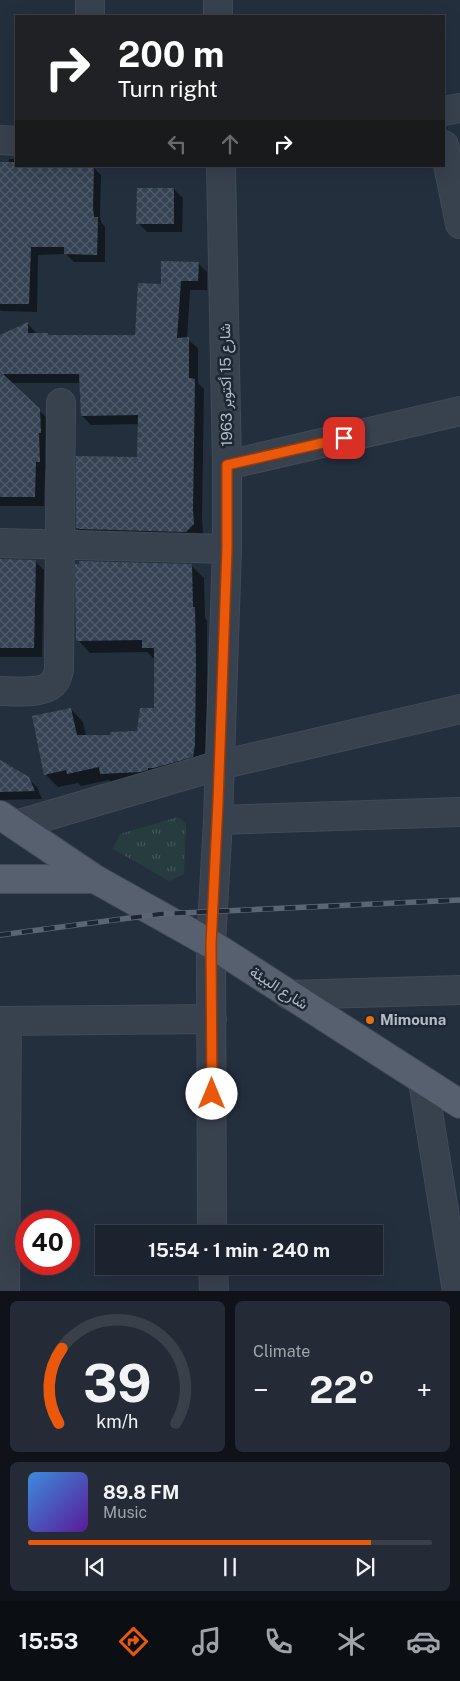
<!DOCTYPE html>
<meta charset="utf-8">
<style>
:root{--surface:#1b232e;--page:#242b36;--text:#f1f3f6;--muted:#a0a4aa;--line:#39404a;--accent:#ea580c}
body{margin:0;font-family:"Public Sans",Vazirmatn,sans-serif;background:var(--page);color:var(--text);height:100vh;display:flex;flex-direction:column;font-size:19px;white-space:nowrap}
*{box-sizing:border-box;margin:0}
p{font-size:16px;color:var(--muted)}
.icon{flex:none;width:28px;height:28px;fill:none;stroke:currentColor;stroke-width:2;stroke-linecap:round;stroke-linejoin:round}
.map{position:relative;height:1291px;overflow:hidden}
.sheet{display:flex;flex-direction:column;gap:10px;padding:10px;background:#0f1319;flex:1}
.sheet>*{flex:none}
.hud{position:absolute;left:15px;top:15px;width:430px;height:152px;border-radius:0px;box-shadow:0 5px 20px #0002,0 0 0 1px var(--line);background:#202124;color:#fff;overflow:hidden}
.speed{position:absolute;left:15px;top:1210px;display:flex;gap:10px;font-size:25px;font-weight:700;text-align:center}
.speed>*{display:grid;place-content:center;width:65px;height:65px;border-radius:50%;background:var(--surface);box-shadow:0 5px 20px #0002,0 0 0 1px var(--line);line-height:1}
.speed .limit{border:8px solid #d22;background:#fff;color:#111}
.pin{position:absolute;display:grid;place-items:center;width:42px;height:42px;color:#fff;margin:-21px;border-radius:10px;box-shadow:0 2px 8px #0006}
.me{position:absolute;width:55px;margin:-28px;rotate:0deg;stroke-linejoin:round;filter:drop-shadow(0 0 4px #0008)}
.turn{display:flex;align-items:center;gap:18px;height:105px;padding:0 20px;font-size:22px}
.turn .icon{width:65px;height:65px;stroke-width:2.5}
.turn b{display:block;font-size:35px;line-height:42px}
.lanes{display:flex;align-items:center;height:48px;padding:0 20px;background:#0003;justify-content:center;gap:25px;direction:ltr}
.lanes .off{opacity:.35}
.big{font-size:38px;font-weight:700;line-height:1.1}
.sheet .card{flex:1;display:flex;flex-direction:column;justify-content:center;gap:8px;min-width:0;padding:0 18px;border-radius:8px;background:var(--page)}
.sheet .dial{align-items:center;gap:0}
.dial svg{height:130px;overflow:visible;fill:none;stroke:var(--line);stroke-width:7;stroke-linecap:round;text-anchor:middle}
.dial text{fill:var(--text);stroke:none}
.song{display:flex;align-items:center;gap:15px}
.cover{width:60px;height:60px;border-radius:8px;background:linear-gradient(135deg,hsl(210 70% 55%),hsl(270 70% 35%))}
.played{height:5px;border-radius:2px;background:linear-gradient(90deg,var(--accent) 85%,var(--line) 85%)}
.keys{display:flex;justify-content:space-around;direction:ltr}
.heat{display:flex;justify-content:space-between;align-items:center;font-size:28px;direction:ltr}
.sheet .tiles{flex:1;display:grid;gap:10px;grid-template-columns:1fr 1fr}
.card:last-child{grid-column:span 2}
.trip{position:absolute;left:95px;top:1225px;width:288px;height:50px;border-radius:0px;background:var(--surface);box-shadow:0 5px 20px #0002,0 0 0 1px var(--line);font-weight:700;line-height:50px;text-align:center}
.tab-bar{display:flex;height:80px;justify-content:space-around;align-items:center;background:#0b0e12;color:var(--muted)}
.tab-bar .icon{width:35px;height:35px}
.tab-bar .current{color:var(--accent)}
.tab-bar b{font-size:22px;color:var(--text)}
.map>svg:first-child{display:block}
</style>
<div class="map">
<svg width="460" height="1291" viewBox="0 0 460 1291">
<defs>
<pattern id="grass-tufts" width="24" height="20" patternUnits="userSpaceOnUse" patternTransform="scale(1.25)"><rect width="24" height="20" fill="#263c3f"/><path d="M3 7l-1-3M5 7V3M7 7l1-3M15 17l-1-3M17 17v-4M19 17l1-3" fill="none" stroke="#435659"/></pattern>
<pattern id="building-cross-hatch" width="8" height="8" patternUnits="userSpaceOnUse" patternTransform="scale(1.25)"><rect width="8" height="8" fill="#364354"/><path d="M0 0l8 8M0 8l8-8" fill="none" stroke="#515c6b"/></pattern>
</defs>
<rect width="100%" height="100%" fill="#242f3e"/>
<!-- grass -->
<path fill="url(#grass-tufts)" d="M178,817L186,824L184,874L169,881L113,849L120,834Z"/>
<!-- shadow -->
<path fill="#0007" d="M9,159H16V166L93,167L101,175L100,217L101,222L105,227V262H74L66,254L38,255L37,312L1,311L0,310V163H9Z
M174,189L183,198L182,232H147L138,223Z
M198,263L207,272V290H190L187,339L198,348V383L204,389L202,519L203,534L195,541L86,537L77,527L139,458V424L91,425L82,416L80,383H10L49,420L48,471H45L44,506H0V337L28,324L37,334H47L49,336L136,337L162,285Z
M0,560L35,561L44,570L42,657H0Z
M191,565L204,578L205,618L207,621V758L114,786L109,780L81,786L78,783L58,787L45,774L71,709L83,722L86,736H111L138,732L155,710V660L147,652L90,653L78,640Z
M0,762L28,778L37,787L42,799L0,800Z"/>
<!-- building -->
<path fill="url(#building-cross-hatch)" d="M0,162H16V166H94L93,208L94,217H98L97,255L64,254V247H31L29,304H0Z
M137,188H174V224H136Z
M161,261L199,262L198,281H181L177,338L189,337V378L195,379L193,509L194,524L186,532L79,529V528H76V456L137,457L138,415L81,416L79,374H3L40,409L41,433H39L40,462H36L35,497H0V335L28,322V333H48V335H135L138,283L161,284Z
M0,559L36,560L34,648H0Z
M79,561L192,564L193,607H195L196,662L195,744L193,757L154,768H148V770L140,772L100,774L99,767L67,774L66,770L44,775L32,716L71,708L77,735H110V732L137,731L140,708H154V648H142V640L76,641L75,564H79Z
M0,760L29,777L35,791L0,792Z"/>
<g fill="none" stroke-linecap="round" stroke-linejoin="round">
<defs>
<path id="minor" d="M218,0V16
M90,16V0
M444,111L460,108
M0,140L16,141
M444,145L460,224
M227,465L460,411
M0,543L227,549
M0,691C15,691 46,695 55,681C57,679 58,673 59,670L61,403
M218,820L460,812
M16,825L220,765L460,709
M289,995L460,990
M0,1021L212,1019
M423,1081L457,1291
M212,1234L211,944L218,820L227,549V465L221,166
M213,1266L214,1291
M5,1291L7,1021"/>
<path id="major" d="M0,815L95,879L211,944L460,1104
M0,879H95"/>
</defs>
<!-- minor casing -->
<use href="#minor" stroke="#414a57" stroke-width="30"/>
<!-- major casing -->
<use href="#major" stroke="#414a57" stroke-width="30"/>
<!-- minor -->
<use href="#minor" stroke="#38414e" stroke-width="28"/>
<!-- major -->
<use href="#major" stroke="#56606e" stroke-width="28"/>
<defs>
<path id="rail" d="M0,935L160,914L460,900"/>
</defs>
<!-- rail casing -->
<use href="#rail" stroke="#5a6575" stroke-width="5.5"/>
<!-- rail -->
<use href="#rail" stroke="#1d2633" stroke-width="4" stroke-dasharray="11" stroke-linecap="butt"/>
</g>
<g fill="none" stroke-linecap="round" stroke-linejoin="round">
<defs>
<path id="route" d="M212,1094L211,944L218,802L227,548V465L344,438"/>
</defs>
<!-- route casing -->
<use href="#route" stroke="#983908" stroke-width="12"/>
<!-- route -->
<use href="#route" stroke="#ea580c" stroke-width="9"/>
</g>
<!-- markers -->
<circle fill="#e8710a" stroke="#1d2633" stroke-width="2" cx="370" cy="1020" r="5"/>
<g text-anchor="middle" stroke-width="5" stroke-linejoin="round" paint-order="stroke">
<!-- street labels -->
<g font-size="15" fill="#b4bcc9" stroke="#1d2633">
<text transform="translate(226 385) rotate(-91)" y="5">شارع 15 أكتوبر 1963</text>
<text transform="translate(279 988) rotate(33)" y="5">شارع البيئة</text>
</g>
<!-- poi labels -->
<g font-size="15" font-weight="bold" fill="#b4bcc9" stroke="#1d2633" text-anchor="start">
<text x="380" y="1025">Mimouna</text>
</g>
</g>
</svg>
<div class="speed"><div class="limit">40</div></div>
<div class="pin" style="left:344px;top:438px;background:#d93025"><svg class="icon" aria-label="arrive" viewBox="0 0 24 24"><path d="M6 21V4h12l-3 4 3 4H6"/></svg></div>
<svg class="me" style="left:212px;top:1094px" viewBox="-20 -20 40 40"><circle r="19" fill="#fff"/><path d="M0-13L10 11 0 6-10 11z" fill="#ea580c"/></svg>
<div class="trip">15:54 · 1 min · 240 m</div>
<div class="hud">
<div class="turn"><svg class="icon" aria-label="right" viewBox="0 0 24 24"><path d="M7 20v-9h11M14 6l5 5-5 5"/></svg><div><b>200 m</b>Turn right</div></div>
<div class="lanes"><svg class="icon off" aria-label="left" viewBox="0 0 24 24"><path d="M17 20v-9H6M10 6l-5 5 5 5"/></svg><svg class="icon off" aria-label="ahead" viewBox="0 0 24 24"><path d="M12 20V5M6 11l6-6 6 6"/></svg><svg class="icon" aria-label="right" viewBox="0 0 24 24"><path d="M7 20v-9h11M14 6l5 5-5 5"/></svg></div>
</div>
</div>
<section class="sheet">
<div class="tiles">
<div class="card dial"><svg viewBox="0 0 100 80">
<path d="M14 69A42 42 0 1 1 86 69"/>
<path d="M14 69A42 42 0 0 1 16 23" stroke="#ea580c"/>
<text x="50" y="56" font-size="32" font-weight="700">39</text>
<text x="50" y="72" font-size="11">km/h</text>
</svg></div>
<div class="card"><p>Climate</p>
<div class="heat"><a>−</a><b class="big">22°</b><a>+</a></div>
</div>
<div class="card">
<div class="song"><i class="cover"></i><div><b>89.8 FM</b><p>Music</p></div></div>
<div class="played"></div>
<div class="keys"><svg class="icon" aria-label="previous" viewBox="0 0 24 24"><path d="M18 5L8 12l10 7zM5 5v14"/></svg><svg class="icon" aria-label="pause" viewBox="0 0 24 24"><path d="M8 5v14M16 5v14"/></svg><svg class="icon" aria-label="next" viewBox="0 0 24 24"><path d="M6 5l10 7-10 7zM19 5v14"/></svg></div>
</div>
</div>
</section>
<nav class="tab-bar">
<b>15:53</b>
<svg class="icon current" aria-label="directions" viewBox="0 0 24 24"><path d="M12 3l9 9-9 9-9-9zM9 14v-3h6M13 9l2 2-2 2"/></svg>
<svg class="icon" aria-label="music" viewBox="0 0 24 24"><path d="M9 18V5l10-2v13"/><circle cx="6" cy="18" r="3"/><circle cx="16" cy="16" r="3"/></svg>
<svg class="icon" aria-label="phone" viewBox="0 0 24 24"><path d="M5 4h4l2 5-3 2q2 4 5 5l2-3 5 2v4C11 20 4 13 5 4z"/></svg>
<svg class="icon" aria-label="climate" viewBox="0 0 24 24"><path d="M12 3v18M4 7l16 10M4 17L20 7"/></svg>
<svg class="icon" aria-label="car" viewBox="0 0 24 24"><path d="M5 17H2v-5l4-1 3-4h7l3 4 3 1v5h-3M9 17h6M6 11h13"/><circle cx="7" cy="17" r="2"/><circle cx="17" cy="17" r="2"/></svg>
</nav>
